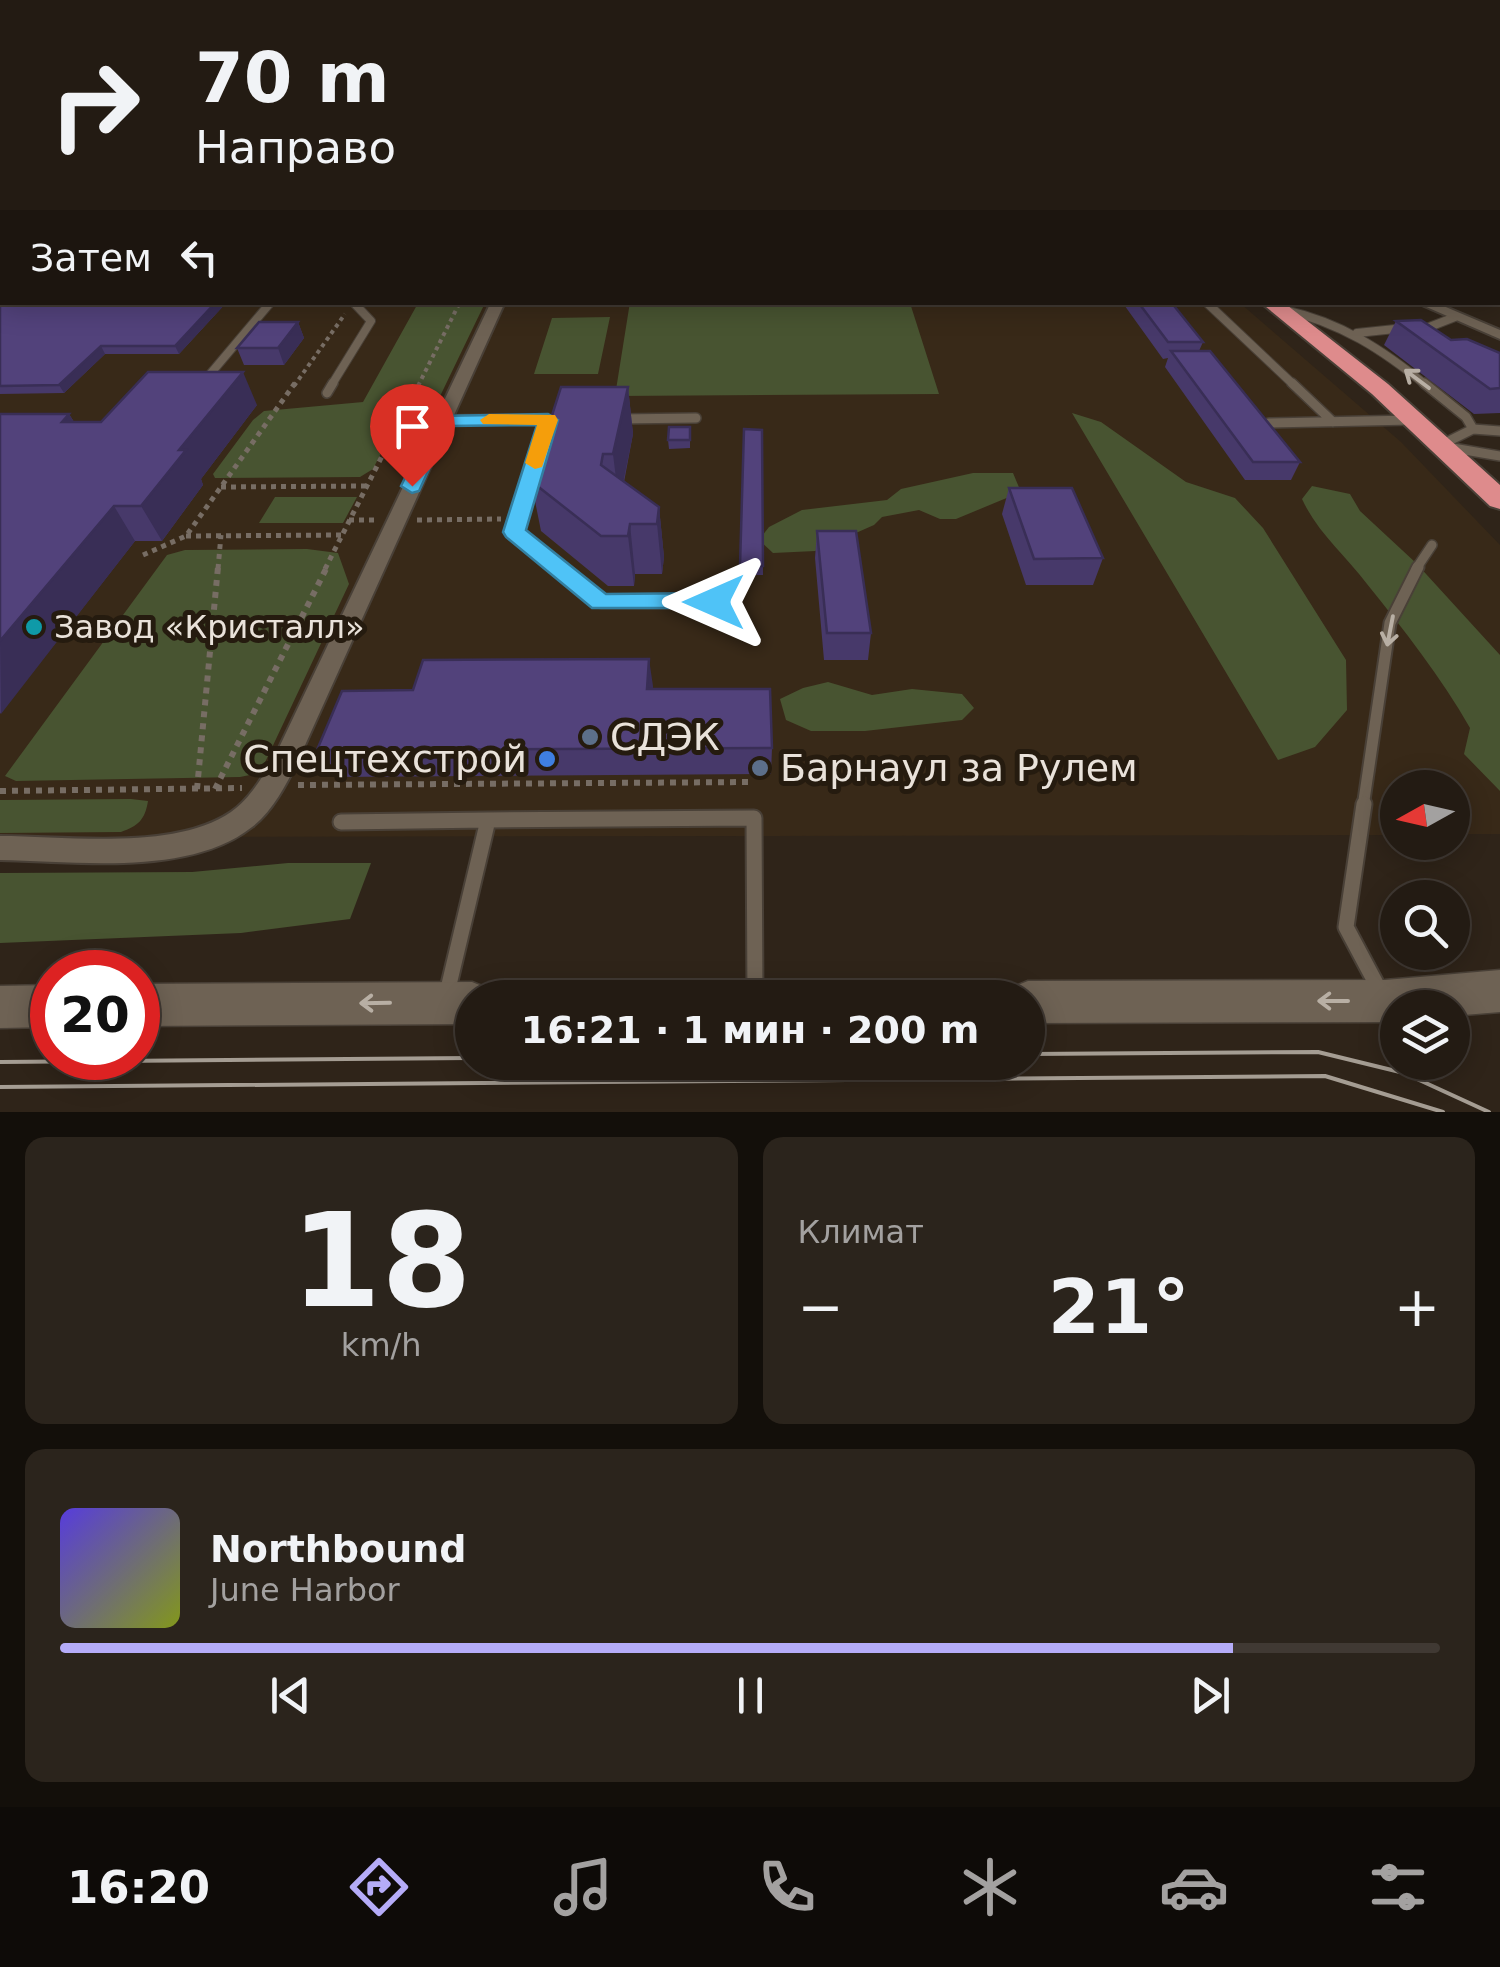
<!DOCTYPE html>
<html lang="ru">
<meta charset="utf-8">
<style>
:root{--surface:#231b13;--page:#2b241c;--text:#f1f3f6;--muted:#a3a1a0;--line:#403933;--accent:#b5acf8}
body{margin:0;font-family:"DejaVu Sans",sans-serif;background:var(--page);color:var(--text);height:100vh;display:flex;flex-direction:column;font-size:38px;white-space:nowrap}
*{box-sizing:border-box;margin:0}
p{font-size:32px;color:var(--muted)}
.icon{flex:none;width:55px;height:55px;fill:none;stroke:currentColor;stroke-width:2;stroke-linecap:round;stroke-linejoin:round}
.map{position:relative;height:1112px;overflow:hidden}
.side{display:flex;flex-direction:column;gap:25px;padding:25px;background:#130f0a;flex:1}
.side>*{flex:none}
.top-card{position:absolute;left:0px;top:0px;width:1500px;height:305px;box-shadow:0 5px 25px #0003,0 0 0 2px var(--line);background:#231b13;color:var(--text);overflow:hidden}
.needle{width:65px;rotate:262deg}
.tools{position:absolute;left:1380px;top:770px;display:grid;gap:20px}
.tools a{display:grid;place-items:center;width:90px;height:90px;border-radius:50%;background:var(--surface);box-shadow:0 5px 25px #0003,0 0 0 2px var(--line);font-size:50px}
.speed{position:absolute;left:30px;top:950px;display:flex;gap:20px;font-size:50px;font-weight:700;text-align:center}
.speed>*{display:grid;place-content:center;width:130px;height:130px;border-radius:50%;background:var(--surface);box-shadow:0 5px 25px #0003,0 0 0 2px var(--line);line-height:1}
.speed .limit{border:15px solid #d22;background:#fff;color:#111}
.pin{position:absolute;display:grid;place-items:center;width:85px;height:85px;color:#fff;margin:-102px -42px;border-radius:50% 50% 50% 0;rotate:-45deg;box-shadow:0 0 10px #0007}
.pin .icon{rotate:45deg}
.me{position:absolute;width:110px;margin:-55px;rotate:270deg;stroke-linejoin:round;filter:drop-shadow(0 0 8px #0008)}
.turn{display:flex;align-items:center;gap:35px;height:210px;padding:0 30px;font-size:45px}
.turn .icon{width:130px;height:130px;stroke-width:2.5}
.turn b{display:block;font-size:70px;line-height:85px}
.then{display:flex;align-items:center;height:95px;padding:0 30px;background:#0003;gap:20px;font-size:38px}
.big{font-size:75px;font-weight:600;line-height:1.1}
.side .card{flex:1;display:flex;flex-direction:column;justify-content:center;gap:15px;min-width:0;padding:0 35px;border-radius:20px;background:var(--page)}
.side .dial{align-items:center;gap:0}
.dial b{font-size:130px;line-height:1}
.song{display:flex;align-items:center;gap:30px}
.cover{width:120px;height:120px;border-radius:15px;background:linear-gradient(135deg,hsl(250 70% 55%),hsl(70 70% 35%))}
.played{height:10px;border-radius:5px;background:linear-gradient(90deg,var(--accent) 85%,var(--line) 85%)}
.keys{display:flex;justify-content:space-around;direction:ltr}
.heat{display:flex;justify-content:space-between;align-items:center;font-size:55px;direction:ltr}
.side .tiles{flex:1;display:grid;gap:25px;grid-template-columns:1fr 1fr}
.card:last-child{grid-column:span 2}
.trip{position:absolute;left:455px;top:980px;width:590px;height:100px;border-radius:50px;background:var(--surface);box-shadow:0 5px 25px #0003,0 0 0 2px var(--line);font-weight:600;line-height:100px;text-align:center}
.tab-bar{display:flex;height:160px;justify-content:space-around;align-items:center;background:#0e0b08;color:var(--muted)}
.tab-bar .icon{width:70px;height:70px}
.tab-bar .current{color:var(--accent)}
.tab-bar b{font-size:45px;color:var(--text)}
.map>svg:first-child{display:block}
</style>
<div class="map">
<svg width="1500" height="1112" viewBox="0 0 1500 1112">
<rect width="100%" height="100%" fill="#2f2419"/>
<!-- built -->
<path fill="#382918" d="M0,132L2,302L1240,303L1401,442L1500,545V834H1453L1452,788H1398L1397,835L0,837Z"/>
<!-- green -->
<path fill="#485431" d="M630,302L910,303L939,394L615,396Z
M359,303H485L430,417L415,427L392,431L373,469L360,477L215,478L213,474L253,420L264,411L363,402L417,305Z
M610,317L598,374H534L552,318Z
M1072,413L1101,422L1186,482L1235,498L1263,528L1346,660L1347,710L1315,747L1278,760Z
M973,473H1013L1021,492L956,519H940L919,510L882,517L874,525L815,551L773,553L759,540L769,527L802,510L887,500L901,489Z
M1312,486L1350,494L1360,511L1416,563L1500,655V791L1464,754L1470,728C1441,677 1404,630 1367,584C1345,555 1317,532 1302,499Z
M275,497H357L343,523H259Z
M307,549L338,553L349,584L260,773L240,777L16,781L5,776L167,555L185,550Z
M828,682L872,695L912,689L962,694L974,708L962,720L865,731H811L786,720L780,699L803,688Z
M131,799L148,801C145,820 138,826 121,832L0,833V800Z
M288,863H371L350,919L241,933L0,943V873L192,872Z"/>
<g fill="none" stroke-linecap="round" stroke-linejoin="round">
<defs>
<path id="lane-far3" d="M1206,302L1295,386
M1284,310C1340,322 1383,350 1427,386
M1419,331L1455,317
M1357,333L1395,329L1404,333
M211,373L271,302
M331,386L371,321L353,302"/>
<path id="lane-far2" d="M1292,383L1333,422
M1424,383L1466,417L1473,429
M327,393L333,383
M619,419L696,418
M442,420L548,419L514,532L561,569
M1269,423L1412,420
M1441,445L1473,429L1500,431
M1447,447L1500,456
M1416,569L1432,545"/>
<path id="lane-far1" d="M557,567L601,602H714
M1363,807L1390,623L1418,567"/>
<path id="lane" d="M1364,804L1346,927L1380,991
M341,822L488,820
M447,993L488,820L754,818L755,998"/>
<path id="street" d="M0,273H2V281H0Z
M491,302H505L297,763C286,785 272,812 252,827C189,877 75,861 0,860V836C67,836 174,851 231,812C250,799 263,776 275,756Z
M1415,302H1434L1500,330V339Z"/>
<path id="secondary" d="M1500,970V1012L1452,1016V1008H1398V1021L1385,1022L1028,1023V998H1008L1013,987L1028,981L1385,980Z
M472,982L487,988L491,998H472V1024L138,1026V984Z
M52,985V1027L0,1028V986Z"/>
<path id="highway" d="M1260,302H1283L1388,384L1500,485V509L1490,506L1372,394Z"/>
</defs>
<!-- lane-far3 casing -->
<use href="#lane-far3" stroke="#494037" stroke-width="10"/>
<!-- lane-far2 casing -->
<use href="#lane-far2" stroke="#494037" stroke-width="12"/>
<!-- lane-far1 casing -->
<use href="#lane-far1" stroke="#494037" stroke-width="15"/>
<!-- lane casing -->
<use href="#lane" stroke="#494037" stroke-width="19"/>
<!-- street casing -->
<use href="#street" stroke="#494037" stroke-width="4"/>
<!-- secondary casing -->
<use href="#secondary" stroke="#494037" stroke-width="3"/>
<!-- highway casing -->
<use href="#highway" stroke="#494037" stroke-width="4"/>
<!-- path-far2 -->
<path stroke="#776d64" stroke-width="4" stroke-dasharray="4 4" stroke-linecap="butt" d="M294,386L345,314
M418,386L460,302"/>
<!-- path-far1 -->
<path stroke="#776d64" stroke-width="5" stroke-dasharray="5 5" stroke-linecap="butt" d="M221,487L366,486
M349,520H376
M417,520L501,519
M186,536L341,535
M143,555L186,536L295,383
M218,569L221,535
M325,569L419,383"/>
<!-- path -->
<path stroke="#776d64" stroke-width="6" stroke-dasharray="6 6" stroke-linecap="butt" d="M298,785L753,782
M197,789L218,567
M215,789L327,567
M0,791L242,788"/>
<!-- lane-far3 -->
<use href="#lane-far3" stroke="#6e6254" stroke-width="8"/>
<!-- lane-far2 -->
<use href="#lane-far2" stroke="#6e6254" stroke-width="9"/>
<!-- lane-far1 -->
<use href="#lane-far1" stroke="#6e6254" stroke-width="11"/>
<!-- lane -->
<use href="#lane" stroke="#6e6254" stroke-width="15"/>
<!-- street -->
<use href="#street" fill="#6e6254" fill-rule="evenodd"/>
<!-- secondary -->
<use href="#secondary" fill="#6e6254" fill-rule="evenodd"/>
<!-- highway -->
<use href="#highway" fill="#de8b8c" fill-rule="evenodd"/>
<!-- tram -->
<path stroke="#a59d93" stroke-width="4" d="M1028,1054L1318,1052L1404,1073L1489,1112
M0,1062L472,1058
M0,1087L1325,1076L1443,1112"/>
</g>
<!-- wall -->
<path fill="#47396a" d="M0,132H2V158H0Z
M0,172H2V208H0Z
M1500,265V299L1498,300V266Z
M0,293L227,302L179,354H105L64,393L0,394Z
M1122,302H1171L1203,342L1199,351L1300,462L1291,480H1245L1165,367L1168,358L1163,359Z
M1396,321L1451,340L1500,353V413L1474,414L1384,345Z
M298,322L304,338L284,365H244L237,348Z
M628,387L633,434L624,482L659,507L664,557L662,574H635L634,586H608L541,531L531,481Z
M257,405L201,479L203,485L162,541H135L0,714V414H69L74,422H101Z
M690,427V448L669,449L668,440Z
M744,429L762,430L763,575H741Z
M1009,488L1103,558L1093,585H1026L1002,514Z
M817,531L871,633L868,660H824L815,558Z
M653,686L652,689L772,748L771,774L332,777L317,750Z"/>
<!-- shaded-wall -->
<path fill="#392e56" d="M216,302H227L179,354L175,346Z
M298,322L304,338L284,365L278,348Z
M101,346L105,354L64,393L59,385Z
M243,372L257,405L201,479L203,485L162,541L141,506L179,450Z
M628,387L633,434L619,503L613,454Z
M69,414L90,447L62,422Z
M114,506L135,541L1,714L0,641Z
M659,507L664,557L662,574L657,524Z
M630,524L635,574L634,586L628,536Z
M649,659L653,686L650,716L647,689Z"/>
<!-- building -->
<path fill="#52427b" stroke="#392e56" stroke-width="2.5" d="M0,172H2V188H0Z
M1500,265V282L1498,281V266Z
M0,293H2V302H216L175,346H101L59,385L0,386Z
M1138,302H1171L1203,342H1168Z
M1421,320L1451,340L1467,339L1500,353V388L1490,389L1396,321Z
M259,322H298L278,348H237Z
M1171,351H1210L1300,462H1253Z
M148,372H243L179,450H186L141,506H114L0,641V414H69L62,422H101Z
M561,387H628L613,454H603L601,465L659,507L657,524H630L628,536H601L531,481Z
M669,427H690V440H668Z
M744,429L762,430L763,566H740Z
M1009,488H1072L1103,558L1034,559Z
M817,531H856L871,633H827Z
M649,659L647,689H770L772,748L317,750L342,691L413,690L423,660Z"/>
<!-- one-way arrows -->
<defs><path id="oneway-shaft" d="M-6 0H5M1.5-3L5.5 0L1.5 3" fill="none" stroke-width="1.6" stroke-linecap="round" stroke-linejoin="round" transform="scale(2.5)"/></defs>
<g stroke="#b8afa4">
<use href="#oneway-shaft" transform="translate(1417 379) rotate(-143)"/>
<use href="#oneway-shaft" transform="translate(1390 631) rotate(101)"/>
<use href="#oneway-shaft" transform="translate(1333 1001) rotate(180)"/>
<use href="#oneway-shaft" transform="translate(375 1003) rotate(179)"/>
</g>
<!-- sky -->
<linearGradient id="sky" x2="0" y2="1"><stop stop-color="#1a140e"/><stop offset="0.46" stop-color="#474549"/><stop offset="1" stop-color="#474549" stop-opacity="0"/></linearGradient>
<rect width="1500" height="288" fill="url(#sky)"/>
<!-- route -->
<path fill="#4fc3f7" stroke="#337fa1" stroke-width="2.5" d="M548,414L558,420L526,530L606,594L714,593L723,596L726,602L723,608H592L506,537L503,532L537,425L449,426L419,491L412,493L401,486L435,416Z"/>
<!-- slow -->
<path fill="#f59e0b" d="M489,414L555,415L558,420L542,467L535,469L525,463L537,425L483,424L480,420Z"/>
<!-- markers -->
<circle fill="#0f9aa8" stroke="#251b0f" stroke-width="4" cx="34" cy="627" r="10"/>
<g fill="#5c6f8a" stroke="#251b0f" stroke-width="4">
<circle cx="590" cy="737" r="10"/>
<circle cx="760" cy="768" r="10"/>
</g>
<circle fill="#3f7fe0" stroke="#251b0f" stroke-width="4" cx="547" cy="759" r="10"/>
<g text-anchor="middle" stroke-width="10" stroke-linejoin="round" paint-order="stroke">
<!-- poi labels -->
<g font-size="32" fill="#e9e2da" stroke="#251b0f" text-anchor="start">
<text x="54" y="638">Завод «Кристалл»</text>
</g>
<!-- near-poi labels -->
<g font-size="38" fill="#e9e2da" stroke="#251b0f" text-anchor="start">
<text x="610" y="750">СДЭК</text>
<text x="527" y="772" text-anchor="end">Спецтехстрой</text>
<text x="780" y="781">Барнаул за Рулем</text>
</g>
</g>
</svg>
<div class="tools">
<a><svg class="needle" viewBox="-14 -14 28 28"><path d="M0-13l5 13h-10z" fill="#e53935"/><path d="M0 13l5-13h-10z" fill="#a3a1a0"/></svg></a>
<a><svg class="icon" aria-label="search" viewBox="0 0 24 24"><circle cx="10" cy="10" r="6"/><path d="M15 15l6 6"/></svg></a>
<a><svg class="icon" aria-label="layers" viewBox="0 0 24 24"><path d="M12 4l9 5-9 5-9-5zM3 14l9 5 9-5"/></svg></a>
</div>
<div class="speed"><div class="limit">20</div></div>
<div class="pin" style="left:412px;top:486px;background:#d93025"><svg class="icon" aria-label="arrive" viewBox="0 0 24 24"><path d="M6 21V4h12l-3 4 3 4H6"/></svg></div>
<svg class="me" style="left:714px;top:602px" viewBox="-20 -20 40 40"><path d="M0-17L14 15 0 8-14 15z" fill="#4fc3f7" stroke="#fff" stroke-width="4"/></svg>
<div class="trip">16:21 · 1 мин · 200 m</div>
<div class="top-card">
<div class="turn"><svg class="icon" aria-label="right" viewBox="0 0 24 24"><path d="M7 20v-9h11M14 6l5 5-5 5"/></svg><div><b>70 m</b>Направо</div></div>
<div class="then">Затем<svg class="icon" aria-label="left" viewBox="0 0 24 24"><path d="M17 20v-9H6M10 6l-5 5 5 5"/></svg></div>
</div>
</div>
<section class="side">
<div class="tiles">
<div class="card dial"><b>18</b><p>km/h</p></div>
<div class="card"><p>Климат</p>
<div class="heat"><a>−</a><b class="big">21°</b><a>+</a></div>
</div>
<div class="card">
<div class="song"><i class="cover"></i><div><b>Northbound</b><p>June Harbor</p></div></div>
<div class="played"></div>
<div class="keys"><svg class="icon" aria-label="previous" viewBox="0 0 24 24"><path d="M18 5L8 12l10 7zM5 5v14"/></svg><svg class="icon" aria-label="pause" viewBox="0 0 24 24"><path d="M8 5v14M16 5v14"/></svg><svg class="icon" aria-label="next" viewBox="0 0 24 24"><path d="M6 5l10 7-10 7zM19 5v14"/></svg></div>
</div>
</div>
</section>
<nav class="tab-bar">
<b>16:20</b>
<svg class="icon current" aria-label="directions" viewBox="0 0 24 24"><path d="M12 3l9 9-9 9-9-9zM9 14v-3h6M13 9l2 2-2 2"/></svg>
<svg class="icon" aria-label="music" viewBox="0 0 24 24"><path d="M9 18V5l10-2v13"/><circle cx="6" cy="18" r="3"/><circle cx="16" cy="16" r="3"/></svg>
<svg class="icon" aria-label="phone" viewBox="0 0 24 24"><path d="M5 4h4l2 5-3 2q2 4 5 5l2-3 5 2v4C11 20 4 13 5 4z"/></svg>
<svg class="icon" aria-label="climate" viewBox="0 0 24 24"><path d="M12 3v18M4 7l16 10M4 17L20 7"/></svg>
<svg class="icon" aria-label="car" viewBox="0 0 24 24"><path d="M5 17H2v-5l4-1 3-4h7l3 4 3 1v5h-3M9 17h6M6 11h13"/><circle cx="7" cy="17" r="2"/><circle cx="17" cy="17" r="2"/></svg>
<svg class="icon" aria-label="filters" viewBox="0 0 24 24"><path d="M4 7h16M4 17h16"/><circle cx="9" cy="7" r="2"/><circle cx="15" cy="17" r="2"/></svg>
</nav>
